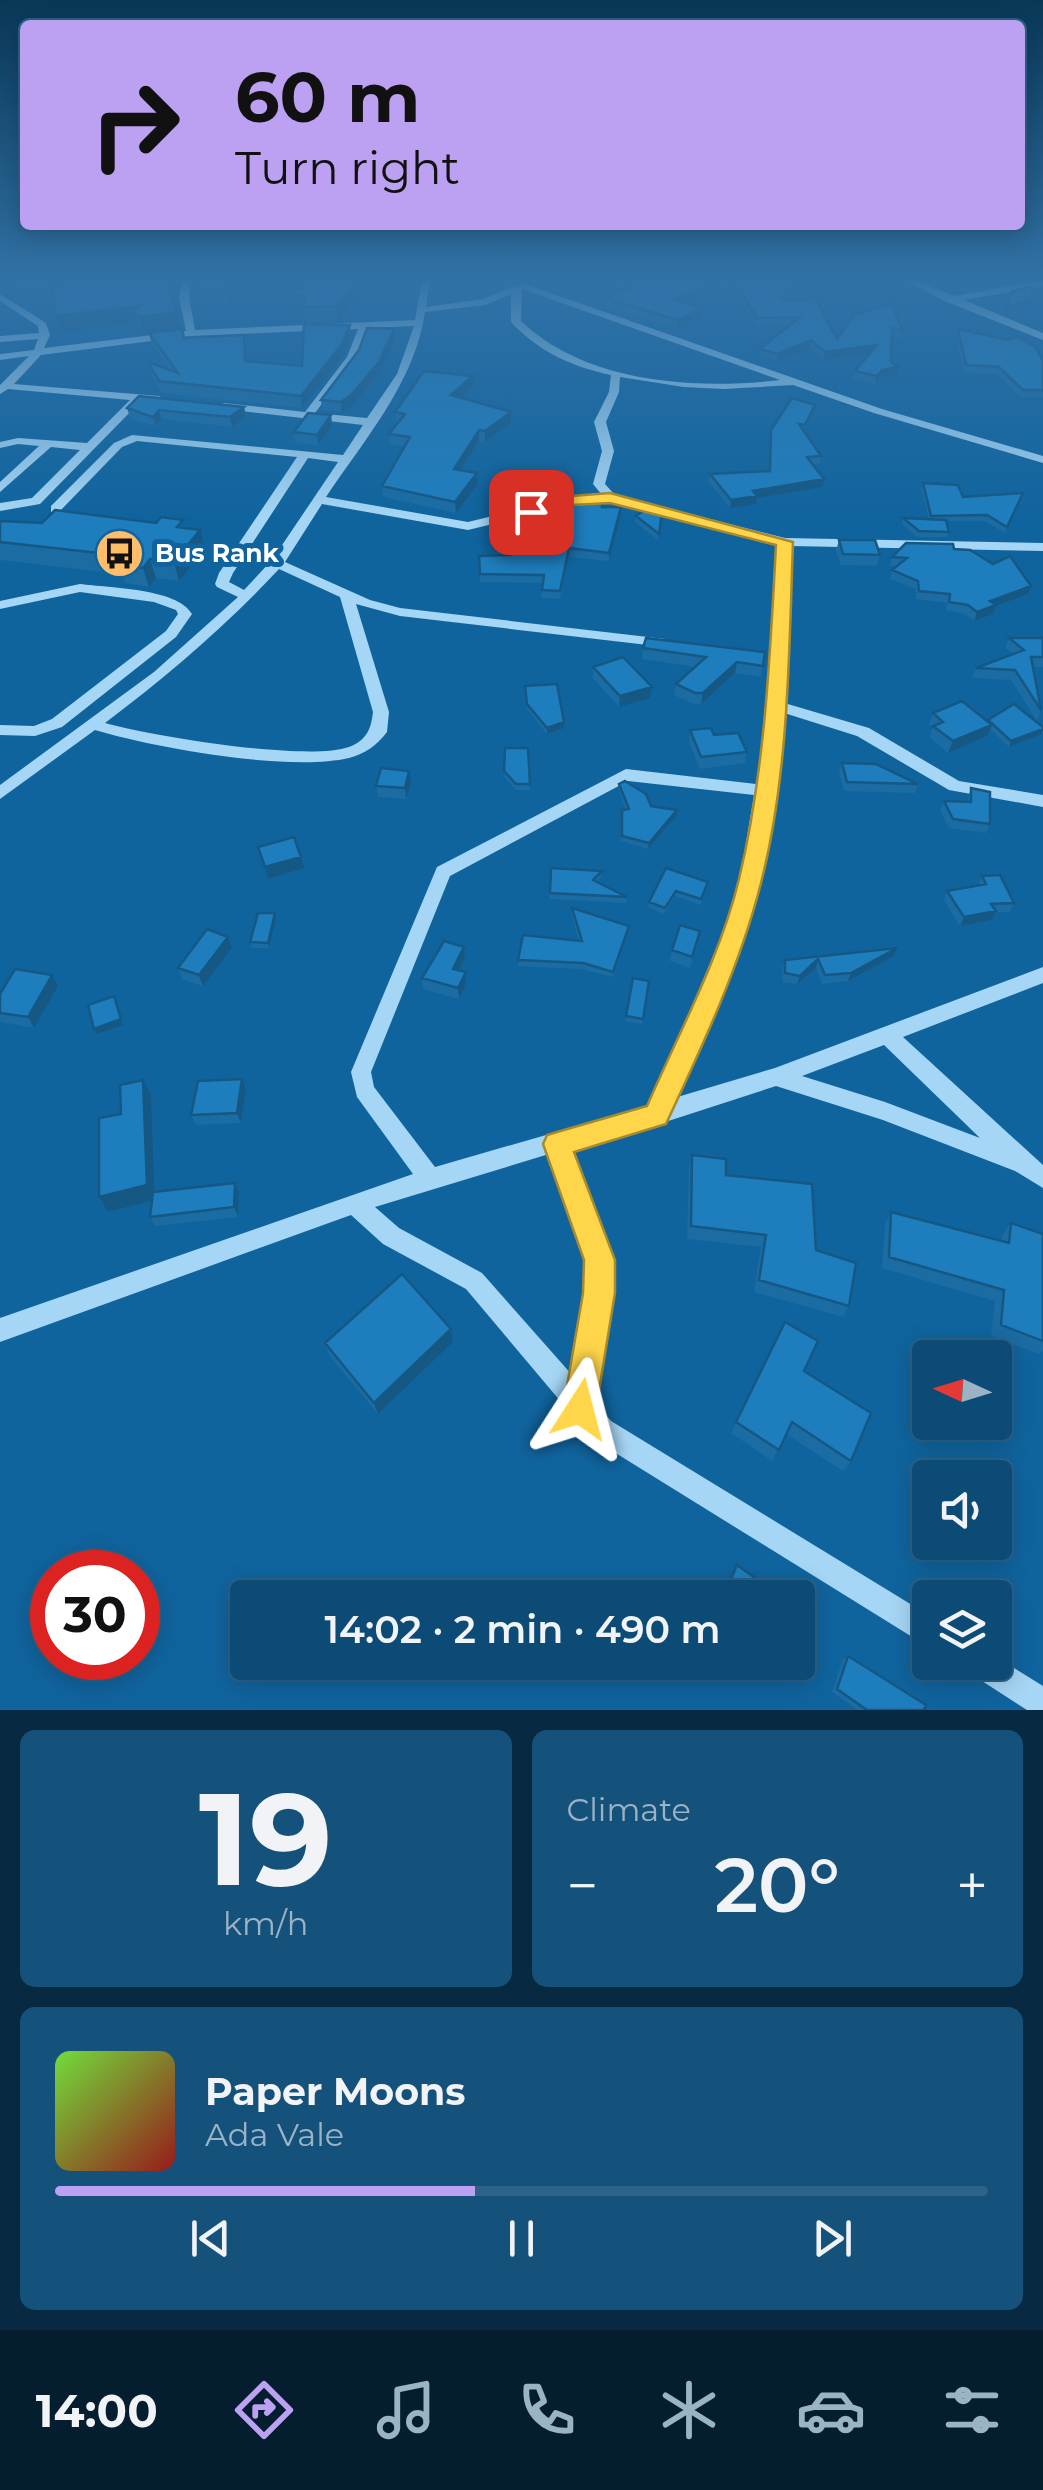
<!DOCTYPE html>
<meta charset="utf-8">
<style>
:root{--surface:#0c4b76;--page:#15527b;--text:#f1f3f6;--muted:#9ab3c5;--line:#2c6388;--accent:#bca0f2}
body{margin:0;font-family:Montserrat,sans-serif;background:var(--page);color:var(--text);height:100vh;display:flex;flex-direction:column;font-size:38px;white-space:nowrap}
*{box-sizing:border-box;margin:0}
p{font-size:32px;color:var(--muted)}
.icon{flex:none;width:55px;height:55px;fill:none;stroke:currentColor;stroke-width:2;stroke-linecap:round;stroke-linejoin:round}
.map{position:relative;height:1710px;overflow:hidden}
.sheet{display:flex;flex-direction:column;gap:20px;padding:20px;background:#072941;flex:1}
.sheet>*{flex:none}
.banner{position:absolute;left:20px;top:20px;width:1005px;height:210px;border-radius:10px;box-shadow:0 5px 25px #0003,0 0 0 2px var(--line);background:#bca0f2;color:#111;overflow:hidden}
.needle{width:65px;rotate:274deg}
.buttons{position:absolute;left:912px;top:1340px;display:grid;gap:20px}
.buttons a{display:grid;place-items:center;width:100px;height:100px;border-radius:10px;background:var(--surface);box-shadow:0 5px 25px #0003,0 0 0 2px var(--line);font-size:50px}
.speed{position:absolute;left:30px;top:1550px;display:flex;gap:20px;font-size:50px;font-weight:700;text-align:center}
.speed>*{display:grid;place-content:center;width:130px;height:130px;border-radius:50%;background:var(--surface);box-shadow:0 5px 25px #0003,0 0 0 2px var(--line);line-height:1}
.speed .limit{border:15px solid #d22;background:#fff;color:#111}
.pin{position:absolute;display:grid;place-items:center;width:85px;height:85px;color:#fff;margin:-42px;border-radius:20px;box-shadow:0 5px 15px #0006}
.me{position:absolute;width:110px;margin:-55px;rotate:9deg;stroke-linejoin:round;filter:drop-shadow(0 0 8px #0008)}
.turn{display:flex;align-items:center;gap:35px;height:210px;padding:0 50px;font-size:45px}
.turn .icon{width:130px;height:130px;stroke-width:2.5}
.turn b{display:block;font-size:70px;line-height:85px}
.big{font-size:75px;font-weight:600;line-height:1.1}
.sheet .card{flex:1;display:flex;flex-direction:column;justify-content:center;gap:15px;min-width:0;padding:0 35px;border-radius:15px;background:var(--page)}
.sheet .dial{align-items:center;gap:0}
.dial b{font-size:130px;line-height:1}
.song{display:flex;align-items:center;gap:30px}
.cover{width:120px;height:120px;border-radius:15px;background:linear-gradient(135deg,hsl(100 70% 55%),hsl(0 70% 35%))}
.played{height:10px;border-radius:5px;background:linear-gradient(90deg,var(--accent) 45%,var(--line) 45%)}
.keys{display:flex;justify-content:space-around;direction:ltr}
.heat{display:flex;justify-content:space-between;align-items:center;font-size:55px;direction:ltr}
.sheet .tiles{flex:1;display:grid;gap:20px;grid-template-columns:1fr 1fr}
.card:last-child{grid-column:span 2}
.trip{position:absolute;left:230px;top:1580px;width:585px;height:100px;border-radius:10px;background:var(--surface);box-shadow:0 5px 25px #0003,0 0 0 2px var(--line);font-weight:600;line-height:100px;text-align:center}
.menu{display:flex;height:160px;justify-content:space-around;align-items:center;background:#051e2f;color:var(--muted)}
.menu .icon{width:70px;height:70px}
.menu .current{color:var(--accent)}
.menu b{font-size:45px;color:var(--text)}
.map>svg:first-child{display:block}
</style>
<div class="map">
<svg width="1043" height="1710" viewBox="0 0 1043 1710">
<rect width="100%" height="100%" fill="#10649e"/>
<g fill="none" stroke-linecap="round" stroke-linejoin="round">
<!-- minor -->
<path fill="#a6d6f5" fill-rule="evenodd" d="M183,279H191L189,297L195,330L415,320L422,279H430L426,307L483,299L522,283L882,409L1043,456V463L874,413L793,385L724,389L684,387L620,377L619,392L606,422L614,451L605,484L615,495L785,538L1043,543V551L791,546L781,702L869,728L959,781L1043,795V807L949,790L857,736L781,712L773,791L754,902L674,1098L775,1068L1043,967V983L903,1037L1043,1165V1188L1015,1171L883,1120L776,1086L656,1125L652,1123L569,1148L612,1260L611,1293L594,1401L611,1421L930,1616V1648L593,1439L577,1421L571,1418L567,1409L466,1289L383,1244L351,1215L0,1342V1318L413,1174L357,1097L351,1072L437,867L626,769L756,784L763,742L778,544L611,502L571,505L468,530L322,504L285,562L370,600L400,608L665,639L672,643L665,647L400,616L356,604L389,712L387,732C377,745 365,754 349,758C289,772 155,748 95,730L0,799V785L154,672L238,597L217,587L215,584L219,573L297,457L137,441L122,447L59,512H51V506L114,443L132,435L343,455L363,425L224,409L219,406L224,403L305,412L347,357L358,329L191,336L41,355L14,384L159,396L164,399L159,402L141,401L40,504L0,511V503L32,498L80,450L51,447L0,492V482L39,446L18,444L0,448V442L18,438L87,443L130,400L8,389L0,394V385L29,356L0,360V354L34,350L38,339L0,342V336L39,333L38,326L0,301V294L46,323L50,335L44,348L186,331L179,297ZM522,289L780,380C695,390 585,383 521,321ZM511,294V322C538,351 572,367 611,375L609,392L594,422L602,451L593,484L602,495L571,497L468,522L326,497C364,440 415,382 425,312L485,305ZM414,326L397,374L367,418L315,413L357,357L367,328ZM308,458L338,462L272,560L244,590L229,582L233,573ZM279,569L340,597L373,712C371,729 367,740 349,747C307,762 151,736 105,723C167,676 226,626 279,569ZM628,781L754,795L736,902L650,1105L435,1167L374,1087L371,1072L450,876ZM884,1045L980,1138L885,1102L802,1076ZM549,1154L588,1260L587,1293L573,1376L482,1273L399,1228L375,1207Z
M901,279H912L954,296L1043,280V286L964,300L1043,333V340L947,302Z
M80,584C109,588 177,588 192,614L176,637L62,727L35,736L0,735V725L34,726L52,719L166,631L178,614L176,610L154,602L80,592L0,609V601Z
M995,1656L1043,1686V1710H1027L968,1672L963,1662H995Z"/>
</g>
<!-- wall -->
<path fill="#1a6ca3" d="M10,279H182L176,299H172L180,328L143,332L137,322L61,332L53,294L17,290L13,288Z
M254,279L229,303L193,300L190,285Z
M373,279L338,320L306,321L304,309L295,308L293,295Z
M593,279H794L783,300L837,339L854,315L902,330L900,337H892L891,362L896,375L880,378L875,384L853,379L855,371L870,354L824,360L810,348L777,362L759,357L760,349L790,325L756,326L733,289L714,286L684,302L703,309L702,317L677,328L604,306L605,298L626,289Z
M826,279H850L840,284Z
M394,329L395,339L380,372L352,406L342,412L322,410L321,400Z
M958,329L1043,361V397H1020L997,374L964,372L956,335Z
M149,333L184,338L244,335L247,361L302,366L351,336L344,355L302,408L162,393L151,374L148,362L170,370L152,345Z
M473,376V386L460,398L511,412V423L485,442L479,440L461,470L478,484L456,513L383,497L382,486L405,446L390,444L389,434L397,423L395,412Z
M815,405L813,412L804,431L821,456L819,464H813L824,479L823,487L757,498L756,504L730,508L708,481L710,474L769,471L771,430Z
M244,407L246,417L232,427L161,419L155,426L130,418L127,408Z
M331,415L332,426L318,445L295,443L294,432Z
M923,483L963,497L1023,493L1005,533L985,521H946L949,532L947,537H917L902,524L903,518L929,519L921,488Z
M553,505L621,507V515L609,561L568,557L560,599L541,598L542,583L480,582L479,556L506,555L494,530V521L555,520Z
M662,513L658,540L635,522L636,516Z
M0,521L185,528L205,549L179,581L156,578L149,587L125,583L122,574L0,560Z
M839,540L880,555L877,566L841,565L836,551Z
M954,549L1028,594L996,606L993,614L974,621L965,614L946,610L947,603L916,599V589L890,579L892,570L897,566H890L892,557Z
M1009,638H1043V667H1033L1041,710L1037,721L1011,680L972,678L976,668L1013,654L1005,648Z
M643,648L765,652L761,677L735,673L701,704H694L674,695L676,684L695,667L642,659Z
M593,667L650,698L619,707L593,678Z
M525,686L564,722V728L547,734L527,709Z
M933,713L988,721V720L1043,727V732L1042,734L1009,747L990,729L987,736L948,753L929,737L933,728L929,724Z
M690,730L714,735L747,752L745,763L700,769L689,742Z
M505,748H528L530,790H516L504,777Z
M842,763L918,784L915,793L844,791L839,772Z
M411,782L406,799L378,797L376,786Z
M619,784L651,806L677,815L648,849L621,841L622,810H626L619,790Z
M971,788L990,824L986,833L949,828L940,810L944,801L967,802Z
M551,868L602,871L601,876L597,882L627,897L626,903L549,899Z
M666,868L707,888L700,905L675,896L664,914L648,907L649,902Z
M982,876L1014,903L1010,912H996L992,920L960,926L944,900L947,891L978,885Z
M572,908L628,932L613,977L582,969L518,966V960L579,941L571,913Z
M275,913L276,919L269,948H252L250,942Z
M698,942L690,968L670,961L672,950Z
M464,947L465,958L459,970L466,972V983L459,999L423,989L422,978Z
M232,948L203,986L182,979L178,968Z
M897,948L894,956L848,981L822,984L816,968L797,984L783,982L782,968L785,960Z
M52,975L58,986L34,1028L0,1022V994Z
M633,978L649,981L642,1024L625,1021Z
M246,1090L241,1123L196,1125L191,1115Z
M151,1095L155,1191L235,1183L239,1192L238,1217L155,1226L150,1217L152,1201L108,1212L99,1197L121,1114Z
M692,1155L726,1175L816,1250L849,1306L843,1317L754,1292L761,1247L687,1239L689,1168Z
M891,1212L1002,1241V1235L1011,1223L1043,1234V1350L1039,1354L991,1336L995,1301L882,1268L885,1224Z
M785,1322L804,1371L851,1461L843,1471L786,1434L772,1461L731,1433Z
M453,1342L378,1414L329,1355L325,1343Z
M848,1656L924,1710H858L832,1692L843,1659Z"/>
<!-- shaded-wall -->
<path fill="#155884" d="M174,279H182L176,299L172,284Z
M236,279H254L229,303L226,288Z
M360,279H373L338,320L336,306Z
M715,279L714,286L676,307V299Z
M792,279H794L779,307L781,300Z
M1032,298L1031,303L1004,313L1006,308Z
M139,306L177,312L180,328L143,332L139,317L134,311L137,322L61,332L56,316Z
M703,309L702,317L677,328L678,320Z
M350,325L351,336L344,355L302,408L301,396Z
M394,329L395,339L380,372L352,406L342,412L341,402Z
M811,340L810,348L777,362L778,354Z
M877,345L875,353L824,360L825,352Z
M898,367L896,375L880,378L875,384L877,376L882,370Z
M473,376V386L451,406V395Z
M244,407L246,417L232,427L230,417Z
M159,410L161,419L155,426L153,417Z
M511,412V423L485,442V431Z
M331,415L332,426L318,445L317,435Z
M479,430V440L455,479L454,469Z
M477,473L478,484L456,513L455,502Z
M824,479L823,487L757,498L756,504L730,508L731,500L753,491Z
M621,507V515L609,561V553Z
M200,530L205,549L179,581L174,562Z
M150,559L156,578L149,587L143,568Z
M1031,586L1028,594L996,606L993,614L974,621L977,612L990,601Z
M737,662L735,673L701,704L703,693Z
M652,687L650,698L619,707L620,696Z
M564,722V728L547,734V728Z
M992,725L987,736L948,753L953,741Z
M1043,729L1042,734L1009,747L1011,741Z
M409,771L411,782L406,799L405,788Z
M677,810V815L648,849L649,843Z
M301,857L304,868L268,879L265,867Z
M996,911L992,920L960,926L964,917Z
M275,913L276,919L269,948L268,943Z
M228,937L232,948L203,986L199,975Z
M464,947L465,958L454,980L453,969Z
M897,948L894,956L848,981L851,973Z
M818,959L816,968L797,984L800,976Z
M466,972V983L459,999L458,988Z
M52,975L58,986L34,1028L28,1017Z
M114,996L123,1025L97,1034L94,1029Z
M242,1079L246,1090L241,1123L237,1113Z
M143,1080L151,1095L155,1200L108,1212L99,1197Z
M235,1183L239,1192L238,1217L234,1207Z
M451,1329L453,1342L378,1414L374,1403Z"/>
<!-- building -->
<path fill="#1e7ebd" stroke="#155884" stroke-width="2.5" d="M42,279H174L172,284L167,283L177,312L139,317L134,311L139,306L56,316L52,287L71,282Z
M190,279H236L226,288L190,285Z
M308,279H360L336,306L304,307L305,296L293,295Z
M617,279H792L781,300L816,299L837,339L854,315L892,303L902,330L892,328L891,362L898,367L882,370L877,376L855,371L877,345L825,352L811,340L778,354L760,349L800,317L757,318L734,281L715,279L676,299L703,309L678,320L605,298L636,285Z
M1032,287V298L1006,308L1012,291Z
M304,324L350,325L342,344L301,396L159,381L148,362L178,373L149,333L182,329L184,338L244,335L245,361L302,366Z
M367,328L394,329L379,362L351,395L341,402L321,400L359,350Z
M958,329L1007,340L1018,337L1035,347L1043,361V390H1023L999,367L966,365Z
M424,371L473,376L451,395L511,412L485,431L479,430L454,469L477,473L455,502L382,486L410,437L389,434L405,414L395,412Z
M139,396L244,407L230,417L159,410L153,417L127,408Z
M792,398L815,405L805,425L799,424L821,456L807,457L824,479L753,491L757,496L731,500L710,474L770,471L771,430Z
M308,413L331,415L317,435L294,432Z
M923,483L958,485L963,497L1023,493L1007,527L987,515L931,516Z
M601,500L602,507H621L609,553L569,548L560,591L542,590L544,575L480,574L479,556L510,555L494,521L557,520L553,505L567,502Z
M646,509L662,513L659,534L636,516Z
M55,510L156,523L161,517L183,520L177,527L200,530L174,562L150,559L143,568L119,564L126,556L0,542V521L42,523Z
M903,518L946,520L949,532L919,531Z
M839,540H875L880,555L843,554Z
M906,543L953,544L954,549L970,550L993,564L1010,556L1031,586L990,601L996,605L977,612L968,605L949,602L950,594L919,591L918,581L892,570L907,558L892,557Z
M646,638L765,652L763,666L737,662L703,693H695L676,684L706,657L643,648Z
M1009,638H1043V657H1031L1041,710L1015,670L976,668L1024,650Z
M623,657L652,687L620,696L593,667Z
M557,684L564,722L547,728L527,704L525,686Z
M962,701L992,725L953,741L933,726L943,722L933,713Z
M1014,704L1043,727V729L1011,741L988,720Z
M711,728L714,735L738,733L747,752L701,757L690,730Z
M505,748H528L530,784H516L504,771Z
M842,763L876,764L918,784L847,782Z
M381,768L409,771L405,788L376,786Z
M625,781L646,794L651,806L677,810L649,843L622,836V810L629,809L619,784Z
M971,788L990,792V824L953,819L944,801L971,802Z
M294,837L301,857L265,867L258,847Z
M551,868L602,871L593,880L627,897L550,893Z
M666,868L708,882L701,899L676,891L665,908L649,902Z
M1000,875L1014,903L991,904L996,911L964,917L947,891L986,884L982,876Z
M572,908L629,926L613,972L583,963L518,960L523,935L582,941Z
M258,913H275L268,943L250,942Z
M680,925L700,931L692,957L672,950Z
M207,929L228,937L199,975L178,968Z
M444,941L464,947L453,969L466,972L458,988L422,978Z
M897,948L851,973L825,975L818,959L800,976L785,973V960Z
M15,969L52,975L28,1017L0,1013V994Z
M633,978L649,981L643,1019L626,1016Z
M114,996L121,1019L94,1029L88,1005Z
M242,1079L237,1113L191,1115L198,1081Z
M143,1080L147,1185L99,1197V1118L121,1114L120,1085Z
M692,1155L726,1159V1175L812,1184L816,1250L856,1263L849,1306L759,1280L766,1235L691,1226Z
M235,1183L234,1207L150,1217L153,1192Z
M891,1212L1009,1243L1011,1223L1043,1234V1341L1001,1325L1004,1290L889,1257Z
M402,1274L451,1329L374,1403L325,1343Z
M785,1322L818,1341L804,1371L871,1413L851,1461L792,1422L779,1450L736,1422Z
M737,1565L761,1582L760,1586L774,1598H732L725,1593Z
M848,1656L926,1705L924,1710H867L837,1689Z"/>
<!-- sky -->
<linearGradient id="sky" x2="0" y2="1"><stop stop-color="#093757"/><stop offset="0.54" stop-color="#3172a6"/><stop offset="1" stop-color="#3172a6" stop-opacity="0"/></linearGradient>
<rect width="1043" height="518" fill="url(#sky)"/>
<!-- route -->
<path fill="#ffd54a" stroke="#a68a30" stroke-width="2.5" d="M610,493L793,542C789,654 789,774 761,883C740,966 702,1047 666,1124L574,1152L615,1260V1293L596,1409L592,1421L580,1426L568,1421L563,1409L583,1293L584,1260L543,1144L547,1135L557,1132L647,1106C679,1032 720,958 739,879C765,771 770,656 776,545L610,503L572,505L531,516L523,512L572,496Z"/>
<!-- icons -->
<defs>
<symbol id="bus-disc" viewBox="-11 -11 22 22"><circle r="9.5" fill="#ffbd6a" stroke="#10649e"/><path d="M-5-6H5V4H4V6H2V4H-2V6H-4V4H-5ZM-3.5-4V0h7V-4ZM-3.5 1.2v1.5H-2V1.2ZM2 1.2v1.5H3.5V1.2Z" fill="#111"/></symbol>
</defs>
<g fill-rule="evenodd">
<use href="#bus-disc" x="92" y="526" width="55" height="55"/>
</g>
<g text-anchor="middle" stroke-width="10" stroke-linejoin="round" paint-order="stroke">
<!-- far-poi labels -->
<g font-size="25" font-weight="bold" fill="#fff" stroke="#10649e" text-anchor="start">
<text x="155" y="562">Bus Rank</text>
</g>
</g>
</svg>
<div class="buttons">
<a><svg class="needle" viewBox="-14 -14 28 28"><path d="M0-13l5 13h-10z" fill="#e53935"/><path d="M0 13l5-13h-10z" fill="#9ab3c5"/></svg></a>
<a><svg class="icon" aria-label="sound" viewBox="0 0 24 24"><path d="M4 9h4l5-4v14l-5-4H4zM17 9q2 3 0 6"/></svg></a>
<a><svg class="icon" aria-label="layers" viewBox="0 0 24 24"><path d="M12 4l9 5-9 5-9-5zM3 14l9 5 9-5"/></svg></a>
</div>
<div class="speed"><div class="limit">30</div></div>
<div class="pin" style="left:531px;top:512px;background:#d93025"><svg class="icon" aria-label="arrive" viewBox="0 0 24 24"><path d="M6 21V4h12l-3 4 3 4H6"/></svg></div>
<svg class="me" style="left:580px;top:1409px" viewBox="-20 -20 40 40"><path d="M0-17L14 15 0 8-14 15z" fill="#ffd54a" stroke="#fff" stroke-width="4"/></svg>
<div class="trip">14:02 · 2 min · 490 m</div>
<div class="banner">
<div class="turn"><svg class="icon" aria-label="right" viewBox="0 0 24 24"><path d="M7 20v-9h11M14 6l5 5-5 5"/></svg><div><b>60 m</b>Turn right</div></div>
</div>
</div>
<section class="sheet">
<div class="tiles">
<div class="card dial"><b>19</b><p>km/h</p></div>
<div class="card"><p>Climate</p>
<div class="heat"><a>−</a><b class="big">20°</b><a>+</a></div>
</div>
<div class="card">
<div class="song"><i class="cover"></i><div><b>Paper Moons</b><p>Ada Vale</p></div></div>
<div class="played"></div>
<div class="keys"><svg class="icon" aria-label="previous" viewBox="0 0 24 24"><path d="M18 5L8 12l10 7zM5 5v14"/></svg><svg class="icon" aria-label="pause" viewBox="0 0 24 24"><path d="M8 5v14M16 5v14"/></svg><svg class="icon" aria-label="next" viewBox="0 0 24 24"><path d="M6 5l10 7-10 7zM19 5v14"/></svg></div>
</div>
</div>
</section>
<nav class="menu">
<b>14:00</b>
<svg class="icon current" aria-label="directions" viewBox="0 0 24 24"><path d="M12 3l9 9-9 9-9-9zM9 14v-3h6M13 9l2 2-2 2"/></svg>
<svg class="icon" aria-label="music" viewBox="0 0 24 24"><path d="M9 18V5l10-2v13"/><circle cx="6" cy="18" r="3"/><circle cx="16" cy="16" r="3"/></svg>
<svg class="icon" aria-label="phone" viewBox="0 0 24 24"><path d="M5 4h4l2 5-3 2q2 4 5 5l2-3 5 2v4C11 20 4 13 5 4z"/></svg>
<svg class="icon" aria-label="climate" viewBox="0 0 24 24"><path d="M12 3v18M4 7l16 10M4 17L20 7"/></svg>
<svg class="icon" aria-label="car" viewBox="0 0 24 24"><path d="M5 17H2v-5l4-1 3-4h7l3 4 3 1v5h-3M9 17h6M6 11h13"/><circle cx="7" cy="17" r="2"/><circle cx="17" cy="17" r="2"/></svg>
<svg class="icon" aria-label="filters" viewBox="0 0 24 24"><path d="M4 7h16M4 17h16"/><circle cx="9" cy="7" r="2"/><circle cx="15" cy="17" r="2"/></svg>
</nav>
